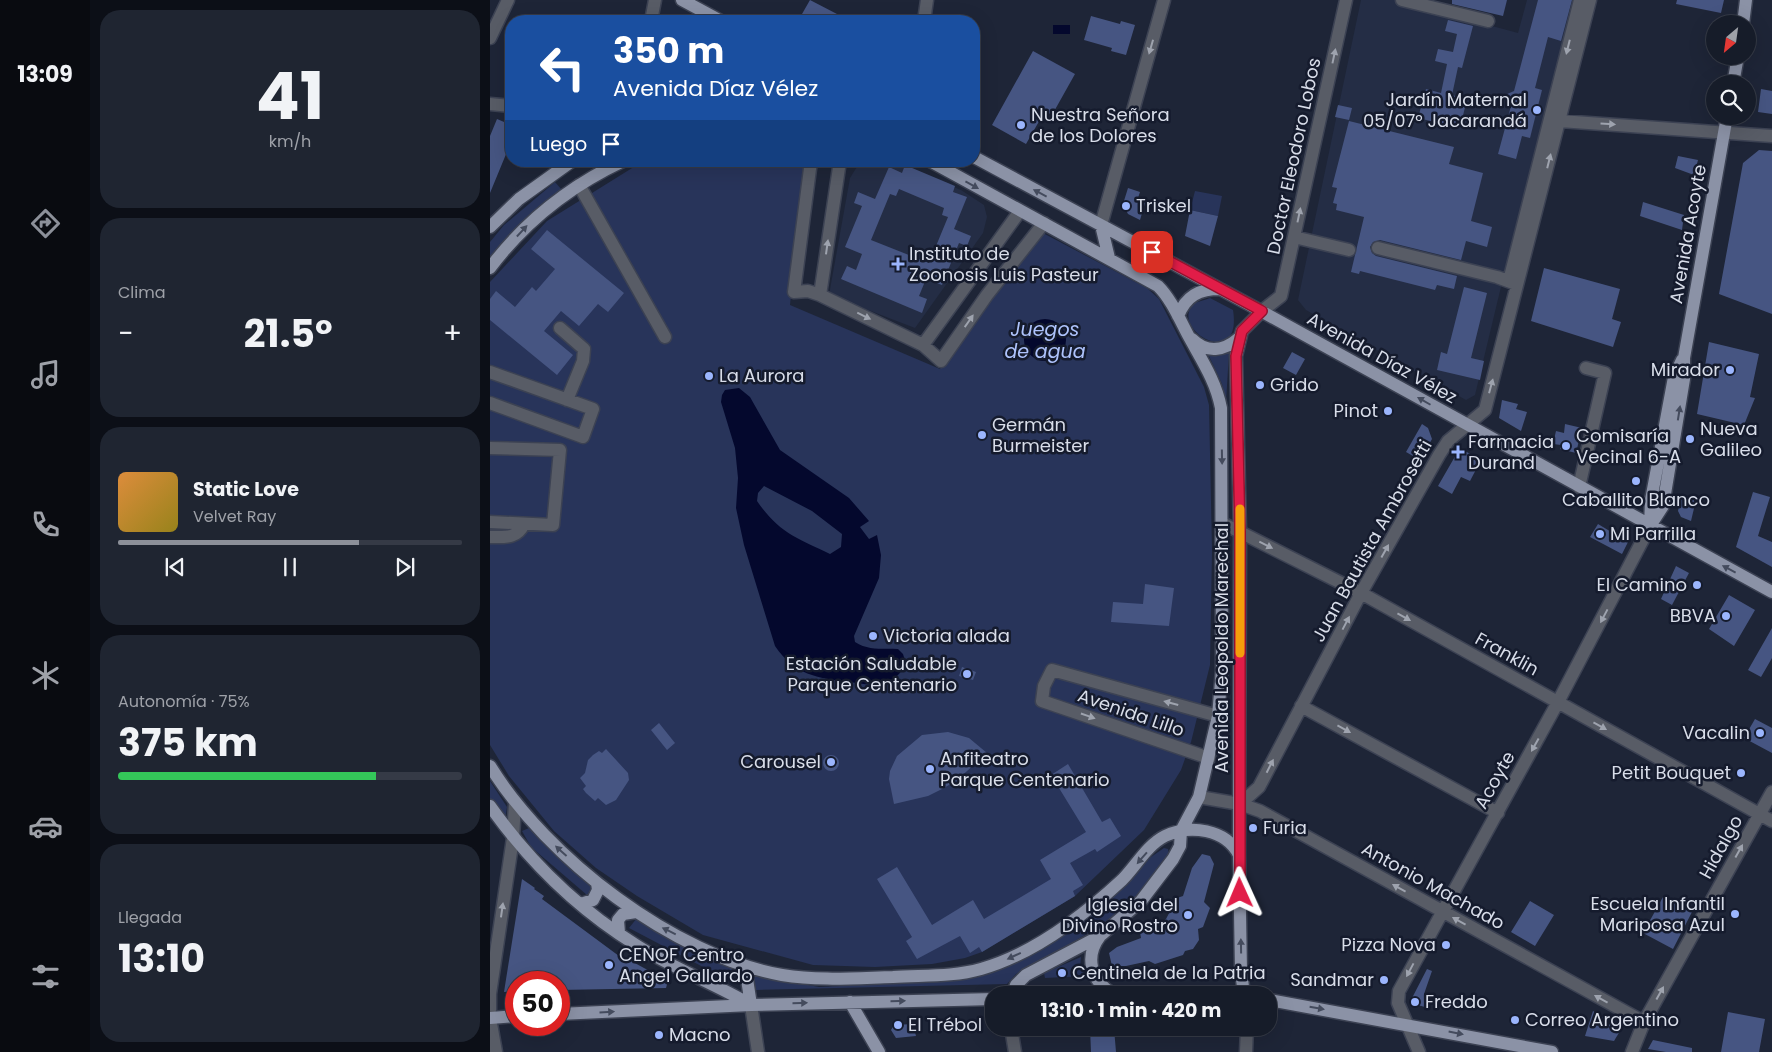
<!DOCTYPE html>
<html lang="es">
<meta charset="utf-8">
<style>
:root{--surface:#161c29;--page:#1f2531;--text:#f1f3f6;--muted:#9ea1a8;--line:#353a46;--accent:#8c9099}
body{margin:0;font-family:Poppins,sans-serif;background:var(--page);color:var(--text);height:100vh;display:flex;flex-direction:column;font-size:19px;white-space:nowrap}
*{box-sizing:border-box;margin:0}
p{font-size:16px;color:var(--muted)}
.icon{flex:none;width:28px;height:28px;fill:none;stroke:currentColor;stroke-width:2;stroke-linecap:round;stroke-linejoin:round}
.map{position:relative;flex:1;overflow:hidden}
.side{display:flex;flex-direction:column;gap:10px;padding:10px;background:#0c0f17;width:400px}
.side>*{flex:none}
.guide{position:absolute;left:15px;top:15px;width:475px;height:152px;border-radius:20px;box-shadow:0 5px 20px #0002,0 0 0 1px var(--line);background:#1a4fa0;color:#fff;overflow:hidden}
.needle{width:32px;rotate:209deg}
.buttons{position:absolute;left:1216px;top:15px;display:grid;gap:10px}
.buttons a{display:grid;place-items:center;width:50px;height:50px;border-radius:50%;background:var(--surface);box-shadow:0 5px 20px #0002,0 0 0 1px var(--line);font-size:25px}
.speed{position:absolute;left:15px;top:971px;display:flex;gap:10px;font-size:25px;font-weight:700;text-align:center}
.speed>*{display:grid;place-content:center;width:65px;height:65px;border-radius:50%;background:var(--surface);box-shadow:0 5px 20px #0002,0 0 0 1px var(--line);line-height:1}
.speed .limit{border:8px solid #d22;background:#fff;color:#111}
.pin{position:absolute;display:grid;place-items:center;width:42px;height:42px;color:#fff;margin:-21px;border-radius:10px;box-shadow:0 2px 8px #0006}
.me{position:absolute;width:55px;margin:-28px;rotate:359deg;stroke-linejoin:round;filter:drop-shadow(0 0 4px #0008)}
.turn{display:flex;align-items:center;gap:18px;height:105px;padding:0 25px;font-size:22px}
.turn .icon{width:65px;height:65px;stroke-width:2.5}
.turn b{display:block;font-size:35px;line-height:42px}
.then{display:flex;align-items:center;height:48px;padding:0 25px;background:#0003;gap:10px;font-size:19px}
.big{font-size:38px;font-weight:700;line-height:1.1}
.side .tile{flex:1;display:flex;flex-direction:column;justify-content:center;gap:8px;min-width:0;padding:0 18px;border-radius:20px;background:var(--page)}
.side .dial{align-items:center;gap:0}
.dial b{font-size:65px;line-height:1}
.song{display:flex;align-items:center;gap:15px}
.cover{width:60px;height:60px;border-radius:8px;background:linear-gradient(135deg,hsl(30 70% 55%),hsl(50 70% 35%))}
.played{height:5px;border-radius:2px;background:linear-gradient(90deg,var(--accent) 70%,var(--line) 70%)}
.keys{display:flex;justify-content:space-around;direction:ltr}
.heat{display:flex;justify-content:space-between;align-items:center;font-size:28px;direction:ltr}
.charge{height:8px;border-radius:4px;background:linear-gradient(90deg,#34c759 75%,var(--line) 0)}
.trip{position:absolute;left:495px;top:986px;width:292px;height:50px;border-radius:20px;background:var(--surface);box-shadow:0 5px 20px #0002,0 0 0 1px var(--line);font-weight:700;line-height:50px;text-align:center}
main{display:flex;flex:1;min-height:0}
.tab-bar{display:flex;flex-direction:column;width:90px;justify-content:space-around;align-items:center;background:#090b10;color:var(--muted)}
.tab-bar .icon{width:35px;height:35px}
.tab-bar .selected{color:var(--accent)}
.tab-bar b{font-size:22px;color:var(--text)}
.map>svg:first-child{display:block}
</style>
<main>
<nav class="tab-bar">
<b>13:09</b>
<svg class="icon selected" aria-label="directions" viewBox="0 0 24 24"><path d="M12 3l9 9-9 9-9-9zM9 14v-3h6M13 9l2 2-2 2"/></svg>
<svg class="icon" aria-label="music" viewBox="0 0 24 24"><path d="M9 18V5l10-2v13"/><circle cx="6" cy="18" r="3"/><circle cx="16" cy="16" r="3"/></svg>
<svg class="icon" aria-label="phone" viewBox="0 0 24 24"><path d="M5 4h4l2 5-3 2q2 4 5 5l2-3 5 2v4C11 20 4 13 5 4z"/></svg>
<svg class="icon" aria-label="climate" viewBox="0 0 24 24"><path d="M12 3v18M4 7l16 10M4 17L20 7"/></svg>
<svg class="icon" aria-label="car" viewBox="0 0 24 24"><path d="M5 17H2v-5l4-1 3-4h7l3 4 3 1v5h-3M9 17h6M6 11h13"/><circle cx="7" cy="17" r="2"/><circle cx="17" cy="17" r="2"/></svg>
<svg class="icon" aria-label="filters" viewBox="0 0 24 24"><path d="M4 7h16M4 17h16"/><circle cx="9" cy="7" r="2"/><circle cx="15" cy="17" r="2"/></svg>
</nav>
<section class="side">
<div class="tile dial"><b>41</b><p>km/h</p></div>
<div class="tile"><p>Clima</p>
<div class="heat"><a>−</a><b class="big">21.5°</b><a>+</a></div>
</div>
<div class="tile">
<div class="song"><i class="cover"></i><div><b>Static Love</b><p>Velvet Ray</p></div></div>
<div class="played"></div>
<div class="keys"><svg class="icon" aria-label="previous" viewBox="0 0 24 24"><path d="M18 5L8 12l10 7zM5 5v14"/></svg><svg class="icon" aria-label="pause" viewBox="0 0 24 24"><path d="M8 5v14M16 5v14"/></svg><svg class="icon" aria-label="next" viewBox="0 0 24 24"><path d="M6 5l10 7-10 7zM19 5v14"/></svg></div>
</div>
<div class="tile"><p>Autonomía · 75%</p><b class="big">375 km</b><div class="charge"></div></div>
<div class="tile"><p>Llegada</p><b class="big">13:10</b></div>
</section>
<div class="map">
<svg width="1282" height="1052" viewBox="0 0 1282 1052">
<rect width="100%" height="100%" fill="#1e2537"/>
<!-- built -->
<path fill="#242d45" d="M871,0H906L1028,33L1037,0H1086L1022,241L985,395L976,400L816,310L808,300Z
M374,161H399L471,190L494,205L497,217L493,233L425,328L339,295L360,178L370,162Z"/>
<!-- green -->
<path fill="#28345a" d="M157,161H314L300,305L450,369L551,232L657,288L669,299L714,387L719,405L722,550L720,665L701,742L691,770L654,830L585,896L492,952L475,958L442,964L385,967L323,965L213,935L147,896L106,868L64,831L19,776L0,745V282L57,221L147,165Z
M65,182L72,190L0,261V242L14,225Z
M705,191L732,196L728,216L700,210Z
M720,298L743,310C753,373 676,328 705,303C709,301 716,300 720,298Z
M739,353L736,402L732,384L719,356Z
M0,781L17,807L15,820L0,800Z
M39,828L104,886L97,895L41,847L32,831Z
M674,848L678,849L679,854C643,915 585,941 526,974L517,984L266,990L262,975L329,987L459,981L501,972L606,910L633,887L661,857Z
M147,918L242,968L240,978L213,967L139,928Z
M591,957L590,968L596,976L555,978L554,973Z"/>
<!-- water -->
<path fill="#04082d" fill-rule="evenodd" d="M563,25H580V34H563Z
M534 340a21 21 0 1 1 42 0a21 21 0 1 1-42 0Z
M249,388L260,397L290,450L359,498L379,521L370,527L379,539L387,535L391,555L389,578L364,636L365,642C379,651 392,648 408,649L413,654L416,664C412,670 408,677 401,680C387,687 373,684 359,682C327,678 305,675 285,646L254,545L246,508L248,478L245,448L231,402L232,395L235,390ZM274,486L322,511L352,534L351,547L340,554C307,538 289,533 267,501L268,493Z"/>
<!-- building -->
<path fill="#465582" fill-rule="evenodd" d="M320,0L347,14L343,21H308Z
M962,0H1017L1013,16L962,4Z
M1048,0H1082L1071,41L1058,37L1045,88L1052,90L1040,138L1032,136L1026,159L1008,154L1021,106L1016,102L1015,95L1024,91Z
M1187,0H1234L1231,13L1186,4Z
M601,16L630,24L631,21L645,25L636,55L621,51L622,48L594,40Z
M958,20L983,26L972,68L968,67L962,95L977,99L970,128L928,118L936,89L951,93L957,64L945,61L948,49L963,52L967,34L955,31Z
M543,51L585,74L562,115L555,111L536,144L502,125Z
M1271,89L1282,91V114L1268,112Z
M848,105L862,108L859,120L845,117Z
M7,119L21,125V142L0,193V136Z
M859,121L964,147L959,164L993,173L981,221L1002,227L997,247L976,241L971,260L890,240L883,242L880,247L882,253L886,256L967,276L964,289L947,285L945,290L870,271L869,274L861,272L874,217L846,210L847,204L843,203L847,188L842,187Z
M1269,150L1282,151V314L1229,294L1253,163Z
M1188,156L1208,160L1204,175L1185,168Z
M415,165L465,186L463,192L477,197L464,229L481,236L477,246L469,243L452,285L436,279L429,296L437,299L432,313L351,279L357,266L366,270L372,254L355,247L372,206L364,203L368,192L385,199L399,167L412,173ZM409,189L454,208L452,215L458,217L439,263L381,240L400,194L406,196Z
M638,188L650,192L648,198L656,200L650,220L638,214L633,204Z
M1153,202L1194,215L1192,230L1150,216Z
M700,210L728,216L720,246L695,236Z
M57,230L134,293L118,312L108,304L89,326L71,311L54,331L83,355L67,375L0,320V299L6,291L25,307L42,287L46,291L65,269L41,249Z
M1054,268L1130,289L1122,319L1131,322L1123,347L1041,321Z
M974,287L997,293L981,358L994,361L990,380L947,370L951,352L957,354Z
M1219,342L1269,354L1260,397L1265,398L1254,425L1207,414Z
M802,352L815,359L806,375L793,368Z
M1012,400L1028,404L1026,409L1037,412L1031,431L1009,418Z
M932,424L938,428L942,439L930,460L916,452Z
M1075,424L1092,428L1086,453L1070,449L1071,445L1063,444L1066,431L1074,433Z
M975,451L991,460L980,481L971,477L962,494L948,486L967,453Z
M1263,492L1280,497L1268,536L1282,542V567L1246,547Z
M1191,497L1206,500L1201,521L1191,517L1188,511Z
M1108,524L1138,542L1132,554L1100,537Z
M1186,566L1199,573L1182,605L1171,599Z
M655,584L684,588L679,626L621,622L623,602L653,604Z
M1239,595L1265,610L1244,646L1219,629Z
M1282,628V658L1271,677L1258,670Z
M472,667L486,672L483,680L469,676Z
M1265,719L1282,728V753L1254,738Z
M169,723L185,743L177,750L161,730Z
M458,732L479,738L497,753L466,781L452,789L438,796L404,804L399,779L400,771L407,756L432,735Z
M116,749L138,773L139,780L126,800L116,805L108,798L105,801L96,793L93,789L96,786L90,778L95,773L98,760L103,755L109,751L112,753Z
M333 763a8 8 0 1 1 16 0a8 8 0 1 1-16 0Z
M578,764L612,822L620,818L631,836L607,852L605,849L580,863L593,885L583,891L585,896L492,952L489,947L480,953L470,936L427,959L416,941L422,937L387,879L407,867L442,925L483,900L494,919L561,879L550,860L596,832L561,775Z
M712,854L720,856L724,864L714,902L720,908L713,927L708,929L709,940L703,949L695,951L693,955L665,964L659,961L636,966H622L619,953L627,947L651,938L650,932L661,930L676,919L687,898L693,896L702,868Z
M32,879L45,888L44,889L54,896L52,899L129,956L130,955L178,981L176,988L69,990V982H26V991L14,992Z
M1173,897L1202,912L1183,949L1153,933Z
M1040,901L1064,915L1045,946L1021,932Z
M937,969L942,971L934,994L938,995L935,1007L924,1004L921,1000Z
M1103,1011L1129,1027L1130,1031L1124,1041L1095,1036Z
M1238,1012L1275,1019L1269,1052H1231Z
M423,1024L426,1036L406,1038L401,1030L404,1025Z
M600,1028H624L626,1052H601Z
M1163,1040L1202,1048V1052H1176L1158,1049Z"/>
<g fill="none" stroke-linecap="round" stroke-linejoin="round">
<defs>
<path id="minor" d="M912,0L998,21
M161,21L165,0
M434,21L437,0
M0,38L18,0
M0,104L21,106
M1070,121L1282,136
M321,161L304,292L318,291L330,295L433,345L451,361L497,295L554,223
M89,185L175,337
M611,225L674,0
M804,237L859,250
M888,248L1007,277L1026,284
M1019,281L1090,0
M330,295L350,161
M772,311L791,296L856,0
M70,328L94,349L93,361L77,400
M433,345L530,211
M0,372L103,409L93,437L0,403
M0,448L70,450L63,525L0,522
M1089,487L1115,373L1096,368
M732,523L871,593L1282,821
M0,537C15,537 27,539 34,524
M811,706L1008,813
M719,758L552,701L554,686L562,670L728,716
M709,797L750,804L770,811L1154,1022
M750,804L769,787L871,593L949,455L958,441L995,410L1100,0
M261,1005L268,1052
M0,1010V994L23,838L25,804
M0,1018L6,1052
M521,1028L525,1052
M756,1052L757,1028
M929,1052L908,1003L909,991L1068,702L1160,526
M1142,1052L1154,1022L1282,792"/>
<path id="major" d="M192,0L231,21
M1253,24L1256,0
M1243,84L1248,56
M484,157L760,305L1282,592
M440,161L668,286C681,299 689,318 698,335C711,359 726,381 731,408L732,670L728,716L709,797L691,831L690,846L683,859L651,901L610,936L536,975L526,985L522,995
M611,225L619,258
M0,227L29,199L82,161
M0,268C36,220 80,186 133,161
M688,316C696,296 709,289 730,289
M702,339C717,354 734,351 749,338
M1160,526L1173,506L1194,379V358L1237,116
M1160,526L1161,500L1184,377L1192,360
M0,766C57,858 184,956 292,975C329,981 366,978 403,977C432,975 463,977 491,969C544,954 592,917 632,880C646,866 657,845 675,836C700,824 736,829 749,855
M0,806C39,861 88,909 146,945C182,968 224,983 261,1005
M91,904L103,900L108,890L107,883
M129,933L128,920L133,914L146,912
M610,936C594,957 601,981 623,994
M255,966L261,1005
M597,995L639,993L743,995
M754,995L751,971L749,855L750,532L746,356L752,331L772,311
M779,1000L1062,1052
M360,1002L389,1052
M69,1014L261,1005L504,999
M0,1018L26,1016"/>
</defs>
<!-- minor casing -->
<use href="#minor" stroke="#3c4253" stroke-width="15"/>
<!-- major casing -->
<use href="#major" stroke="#3c4253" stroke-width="15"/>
<!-- minor -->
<use href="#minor" stroke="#585c66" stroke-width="12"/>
<!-- major -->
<use href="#major" stroke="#8b92a6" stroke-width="12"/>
</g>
<!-- one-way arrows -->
<defs><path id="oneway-solid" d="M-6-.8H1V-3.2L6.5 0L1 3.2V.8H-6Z" transform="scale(1.25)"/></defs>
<g fill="#9ea3ae">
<use href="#oneway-solid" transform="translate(661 47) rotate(106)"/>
<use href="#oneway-solid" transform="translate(1078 47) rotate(104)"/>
<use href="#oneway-solid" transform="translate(844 56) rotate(-78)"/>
<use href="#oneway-solid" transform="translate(1118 124) rotate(3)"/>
<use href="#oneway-solid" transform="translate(1059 161) rotate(-76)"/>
<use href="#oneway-solid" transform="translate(809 215) rotate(-78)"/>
<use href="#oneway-solid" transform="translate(337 247) rotate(-82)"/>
<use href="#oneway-solid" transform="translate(374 316) rotate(26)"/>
<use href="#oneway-solid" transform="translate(479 321) rotate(-55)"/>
<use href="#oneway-solid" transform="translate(1001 386) rotate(-75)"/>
<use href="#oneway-solid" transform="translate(776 545) rotate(27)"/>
<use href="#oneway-solid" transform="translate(895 551) rotate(-61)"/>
<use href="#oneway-solid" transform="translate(1114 616) rotate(118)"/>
<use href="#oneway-solid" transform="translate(914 617) rotate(29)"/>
<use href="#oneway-solid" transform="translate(856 623) rotate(-62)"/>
<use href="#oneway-solid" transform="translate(681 703) rotate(-165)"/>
<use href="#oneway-solid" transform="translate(598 716) rotate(19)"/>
<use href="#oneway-solid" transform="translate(1110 726) rotate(29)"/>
<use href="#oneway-solid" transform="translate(854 729) rotate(29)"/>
<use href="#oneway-solid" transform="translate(1045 745) rotate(119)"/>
<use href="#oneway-solid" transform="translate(780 766) rotate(-63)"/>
<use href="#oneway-solid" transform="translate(1249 851) rotate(-61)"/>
<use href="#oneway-solid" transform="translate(909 888) rotate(-151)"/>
<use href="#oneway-solid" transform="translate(12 910) rotate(-82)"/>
<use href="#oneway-solid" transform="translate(969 921) rotate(-151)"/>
<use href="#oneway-solid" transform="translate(920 970) rotate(118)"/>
<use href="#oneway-solid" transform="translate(1170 993) rotate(-61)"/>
<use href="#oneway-solid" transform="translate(1111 999) rotate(-151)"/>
</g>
<g fill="#444b5d">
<use href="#oneway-solid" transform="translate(482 185) rotate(29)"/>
<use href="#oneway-solid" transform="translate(550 193) rotate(-152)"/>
<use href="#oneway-solid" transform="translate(32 231) rotate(-47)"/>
<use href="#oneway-solid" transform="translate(934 401) rotate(-150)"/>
<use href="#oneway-solid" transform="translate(1189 413) rotate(-81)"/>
<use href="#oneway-solid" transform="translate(732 457) rotate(89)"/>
<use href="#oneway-solid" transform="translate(1239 569) rotate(-152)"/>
<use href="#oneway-solid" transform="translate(71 851) rotate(-138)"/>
<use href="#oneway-solid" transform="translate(652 858) rotate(131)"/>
<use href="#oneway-solid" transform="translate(179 931) rotate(-154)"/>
<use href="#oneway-solid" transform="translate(751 946) rotate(-91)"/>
<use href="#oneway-solid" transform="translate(524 956) rotate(155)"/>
<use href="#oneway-solid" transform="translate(408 1001) rotate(-1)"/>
<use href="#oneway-solid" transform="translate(310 1003) rotate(-1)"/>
<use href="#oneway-solid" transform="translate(827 1008) rotate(10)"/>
<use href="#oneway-solid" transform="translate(117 1012) rotate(-3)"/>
<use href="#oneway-solid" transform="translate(966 1033) rotate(11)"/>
</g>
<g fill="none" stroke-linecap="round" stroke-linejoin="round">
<defs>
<path id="route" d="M662,252L772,311L752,331L746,356L750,532V893"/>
</defs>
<!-- route casing -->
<use href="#route" stroke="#92132f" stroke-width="12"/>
<!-- route -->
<use href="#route" stroke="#e11d48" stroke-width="9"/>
<!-- slow -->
<path stroke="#f59e0b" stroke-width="9" d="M750,509V653"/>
</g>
<!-- markers -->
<g fill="#9bb5fd" stroke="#151b2d" stroke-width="2">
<circle cx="1047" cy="110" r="5"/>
<circle cx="531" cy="125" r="5"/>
<circle cx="636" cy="206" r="5"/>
<path d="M405.5 256.5h5v5h5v5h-5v5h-5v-5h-5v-5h5z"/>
<circle cx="1240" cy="370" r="5"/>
<circle cx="219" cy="376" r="5"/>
<circle cx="770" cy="385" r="5"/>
<circle cx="898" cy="411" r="5"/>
<circle cx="492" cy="435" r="5"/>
<circle cx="1200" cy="439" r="5"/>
<circle cx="1076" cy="446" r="5"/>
<path d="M965.5 444.5h5v5h5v5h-5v5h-5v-5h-5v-5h5z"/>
<circle cx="1146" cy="481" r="5"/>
<circle cx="1110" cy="534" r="5"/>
<circle cx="1207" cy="585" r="5"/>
<circle cx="1236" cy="616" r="5"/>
<circle cx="383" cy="636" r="5"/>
<circle cx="477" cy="674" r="5"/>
<circle cx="1270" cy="733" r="5"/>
<circle cx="341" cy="762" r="5"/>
<circle cx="440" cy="769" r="5"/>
<circle cx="1251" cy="773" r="5"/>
<circle cx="763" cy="828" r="5"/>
<circle cx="1245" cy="914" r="5"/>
<circle cx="698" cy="915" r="5"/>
<circle cx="956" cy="945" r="5"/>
<circle cx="119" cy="965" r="5"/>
<circle cx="572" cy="973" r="5"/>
<circle cx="894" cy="980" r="5"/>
<circle cx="925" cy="1002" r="5"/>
<circle cx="1025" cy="1020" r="5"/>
<circle cx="408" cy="1025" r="5"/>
<circle cx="169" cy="1035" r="5"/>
</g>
<g text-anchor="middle" stroke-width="5" stroke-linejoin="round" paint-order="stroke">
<!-- poi labels -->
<g font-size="18" fill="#d8dde9" stroke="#151b2d" text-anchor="start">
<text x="1037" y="106" text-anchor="end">Jardín Maternal<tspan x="1037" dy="21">05/07° Jacarandá</tspan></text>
<text x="541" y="121">Nuestra Señora<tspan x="541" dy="21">de los Dolores</tspan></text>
<text x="646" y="212">Triskel</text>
<text x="419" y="260">Instituto de<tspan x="419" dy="21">Zoonosis Luis Pasteur</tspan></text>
<text x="1230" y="376" text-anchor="end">Mirador</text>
<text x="229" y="382">La Aurora</text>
<text x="780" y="391">Grido</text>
<text x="888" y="417" text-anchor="end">Pinot</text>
<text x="502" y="431">Germán<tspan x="502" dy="21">Burmeister</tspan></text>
<text x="1210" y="435">Nueva<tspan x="1210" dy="21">Galileo</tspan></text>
<text x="1086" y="442">Comisaría<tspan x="1086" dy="21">Vecinal 6-A</tspan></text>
<text x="978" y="448">Farmacia<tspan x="978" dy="21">Durand</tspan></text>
<text x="1146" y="506" text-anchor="middle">Caballito Blanco</text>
<text x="1120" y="540">Mi Parrilla</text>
<text x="1197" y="591" text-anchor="end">El Camino</text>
<text x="1226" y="622" text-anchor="end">BBVA</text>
<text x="393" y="642">Victoria alada</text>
<text x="467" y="670" text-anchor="end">Estación Saludable<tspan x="467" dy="21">Parque Centenario</tspan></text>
<text x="1260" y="739" text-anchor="end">Vacalin</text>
<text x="450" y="765">Anfiteatro<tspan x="450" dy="21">Parque Centenario</tspan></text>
<text x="331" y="768" text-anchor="end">Carousel</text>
<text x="1241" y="779" text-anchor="end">Petit Bouquet</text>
<text x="773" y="834">Furia</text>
<text x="1235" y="910" text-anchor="end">Escuela Infantil<tspan x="1235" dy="21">Mariposa Azul</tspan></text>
<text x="688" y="911" text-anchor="end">Iglesia del<tspan x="688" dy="21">Divino Rostro</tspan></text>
<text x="946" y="951" text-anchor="end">Pizza Nova</text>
<text x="129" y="961">CENOF Centro<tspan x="129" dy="21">Angel Gallardo</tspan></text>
<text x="582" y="979">Centinela de la Patria</text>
<text x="884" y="986" text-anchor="end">Sandmar</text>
<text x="935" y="1008">Freddo</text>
<text x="1035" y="1026">Correo Argentino</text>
<text x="418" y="1031">El Trébol</text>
<text x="179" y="1041">Macno</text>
</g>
<!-- street labels -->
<g font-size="18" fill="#d8dde9" stroke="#151b2d">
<text transform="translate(804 156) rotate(-78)" y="6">Doctor Eleodoro Lobos</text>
<text transform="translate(1198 234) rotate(-80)" y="6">Avenida Acoyte</text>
<text transform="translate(892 358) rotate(29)" y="6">Avenida Díaz Vélez</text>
<text transform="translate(882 541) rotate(-61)" y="6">Juan Bautista Ambrosetti</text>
<text transform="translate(732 648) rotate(-90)" y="6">Avenida Leopoldo Marechal</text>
<text transform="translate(1017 654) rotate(29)" y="6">Franklin</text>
<text transform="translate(641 713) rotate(19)" y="6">Avenida Lillo</text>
<text transform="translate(1005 780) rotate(-61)" y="6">Acoyte</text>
<text transform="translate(1231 847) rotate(-61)" y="6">Hidalgo</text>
<text transform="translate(943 886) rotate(29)" y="6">Antonio Machado</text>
</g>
<!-- water labels -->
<g font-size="19" font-style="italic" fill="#aec3fc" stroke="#151b2d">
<text x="555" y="336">Juegos<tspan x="555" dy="22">de agua</tspan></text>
</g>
</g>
</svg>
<div class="buttons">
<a><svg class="needle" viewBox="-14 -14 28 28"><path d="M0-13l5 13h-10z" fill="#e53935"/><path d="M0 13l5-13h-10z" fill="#9ea1a8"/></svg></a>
<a><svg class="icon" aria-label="search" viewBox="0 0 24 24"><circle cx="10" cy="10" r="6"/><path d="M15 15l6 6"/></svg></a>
</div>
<div class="speed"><div class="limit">50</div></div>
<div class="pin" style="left:662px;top:252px;background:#d93025"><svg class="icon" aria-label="arrive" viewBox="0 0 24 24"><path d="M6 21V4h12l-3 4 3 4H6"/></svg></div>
<svg class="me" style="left:750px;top:893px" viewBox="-20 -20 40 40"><path d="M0-17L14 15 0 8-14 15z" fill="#e11d48" stroke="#fff" stroke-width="4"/></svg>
<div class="trip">13:10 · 1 min · 420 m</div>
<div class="guide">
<div class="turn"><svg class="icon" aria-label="left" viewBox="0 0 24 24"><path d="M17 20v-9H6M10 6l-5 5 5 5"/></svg><div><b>350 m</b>Avenida Díaz Vélez</div></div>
<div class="then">Luego<svg class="icon" aria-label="arrive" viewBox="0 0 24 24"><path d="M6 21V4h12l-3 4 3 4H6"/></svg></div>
</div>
</div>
</main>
